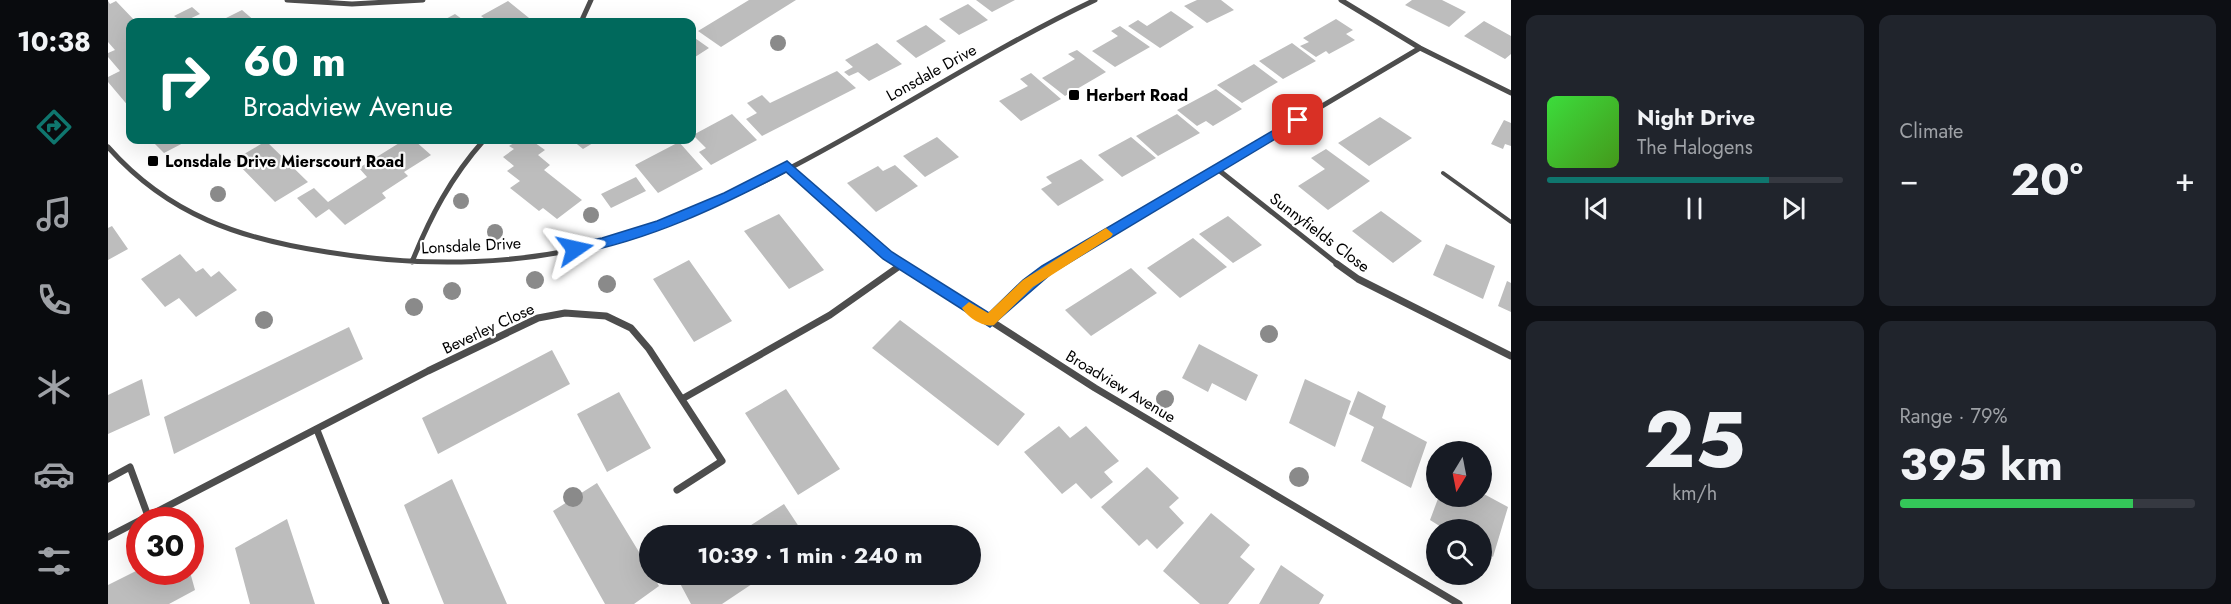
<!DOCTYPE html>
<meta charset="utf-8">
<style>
:root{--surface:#171b24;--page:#20242c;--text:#f1f3f6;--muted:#9ea1a6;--line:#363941;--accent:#0f766e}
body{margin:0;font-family:Jost,sans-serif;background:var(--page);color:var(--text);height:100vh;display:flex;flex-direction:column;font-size:22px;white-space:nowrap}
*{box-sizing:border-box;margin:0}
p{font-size:20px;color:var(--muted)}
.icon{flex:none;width:33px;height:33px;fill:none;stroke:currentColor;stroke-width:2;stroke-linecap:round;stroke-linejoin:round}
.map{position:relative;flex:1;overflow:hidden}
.details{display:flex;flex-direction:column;gap:15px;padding:15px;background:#0d0f14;width:720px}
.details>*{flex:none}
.hud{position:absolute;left:18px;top:18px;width:570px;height:126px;border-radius:12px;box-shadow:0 6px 24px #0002;background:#00695c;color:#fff;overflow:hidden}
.needle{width:39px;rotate:190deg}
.buttons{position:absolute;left:1318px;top:441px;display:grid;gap:12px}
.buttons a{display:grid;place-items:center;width:66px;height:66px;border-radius:50%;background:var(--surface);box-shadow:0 6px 24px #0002;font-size:30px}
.speed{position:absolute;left:18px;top:507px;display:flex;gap:12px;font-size:30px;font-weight:700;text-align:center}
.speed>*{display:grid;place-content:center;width:78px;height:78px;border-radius:50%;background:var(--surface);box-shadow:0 6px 24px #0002;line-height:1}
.speed .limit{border:9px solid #d22;background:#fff;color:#111}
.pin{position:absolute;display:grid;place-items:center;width:51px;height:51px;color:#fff;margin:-26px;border-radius:12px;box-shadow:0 3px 9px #0006}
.me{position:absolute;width:66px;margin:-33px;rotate:79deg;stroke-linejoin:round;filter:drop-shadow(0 0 4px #0008)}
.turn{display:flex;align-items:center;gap:21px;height:126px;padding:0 18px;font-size:27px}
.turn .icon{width:78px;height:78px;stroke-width:2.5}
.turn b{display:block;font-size:42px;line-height:51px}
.big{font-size:45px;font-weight:700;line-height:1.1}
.details .widget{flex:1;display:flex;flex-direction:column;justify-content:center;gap:9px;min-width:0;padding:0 21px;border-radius:12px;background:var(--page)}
.details .dial{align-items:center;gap:0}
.dial b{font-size:78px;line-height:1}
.song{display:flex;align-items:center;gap:18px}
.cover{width:72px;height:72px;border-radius:9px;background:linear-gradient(135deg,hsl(120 70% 55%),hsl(100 70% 35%))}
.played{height:6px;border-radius:3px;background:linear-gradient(90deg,var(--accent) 75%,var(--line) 75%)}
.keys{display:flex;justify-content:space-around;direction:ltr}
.heat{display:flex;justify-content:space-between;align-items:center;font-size:33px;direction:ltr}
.charge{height:9px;border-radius:4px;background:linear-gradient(90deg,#34c759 79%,var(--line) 0)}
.details .tiles{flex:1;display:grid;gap:15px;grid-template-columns:repeat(2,1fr)}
.trip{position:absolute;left:531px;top:525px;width:342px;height:60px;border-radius:30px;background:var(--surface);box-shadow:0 6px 24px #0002;font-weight:700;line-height:60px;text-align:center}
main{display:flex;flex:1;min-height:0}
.tabs{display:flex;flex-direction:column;width:108px;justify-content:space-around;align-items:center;background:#090b0e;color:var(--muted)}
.tabs .icon{width:42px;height:42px}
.tabs .active{color:var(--accent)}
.tabs b{font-size:27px;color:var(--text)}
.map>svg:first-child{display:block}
</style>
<main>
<nav class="tabs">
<b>10:38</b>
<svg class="icon active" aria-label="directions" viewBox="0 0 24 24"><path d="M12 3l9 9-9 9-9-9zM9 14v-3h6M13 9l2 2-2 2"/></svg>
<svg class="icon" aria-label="music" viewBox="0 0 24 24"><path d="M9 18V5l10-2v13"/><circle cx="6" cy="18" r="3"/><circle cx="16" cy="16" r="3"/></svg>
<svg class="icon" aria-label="phone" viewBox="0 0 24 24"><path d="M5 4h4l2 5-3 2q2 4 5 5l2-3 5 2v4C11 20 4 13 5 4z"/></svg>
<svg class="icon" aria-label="climate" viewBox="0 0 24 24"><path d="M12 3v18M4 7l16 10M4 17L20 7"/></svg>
<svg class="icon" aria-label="car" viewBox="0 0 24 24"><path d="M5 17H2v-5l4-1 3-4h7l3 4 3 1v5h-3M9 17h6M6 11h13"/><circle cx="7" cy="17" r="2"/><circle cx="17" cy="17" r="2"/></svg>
<svg class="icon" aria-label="filters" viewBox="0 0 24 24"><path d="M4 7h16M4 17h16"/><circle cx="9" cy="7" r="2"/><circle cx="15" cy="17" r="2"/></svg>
</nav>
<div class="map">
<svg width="1403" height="604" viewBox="0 0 1403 604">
<rect width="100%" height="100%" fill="#fff"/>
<!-- building -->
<path fill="#bdbdbd" d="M641,0H688L613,47L590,31Z
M868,0H907L884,12Z
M1089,0H1113L1126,10L1099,23L1076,6Z
M1304,0H1334L1358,12L1341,27L1297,5Z
M0,1L2,4L8,1L28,22H22V108L0,82V77L12,71L0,57V53L7,50L0,42Z
M400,1L426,22H381L373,16Z
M860,4L880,20L851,35L831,19Z
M84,7L92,14L75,22L66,16Z
M134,10L148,22H110Z
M1063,11L1086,27L1052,48L1020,26L1030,20L1039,26Z
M347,14L358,22H332Z
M1228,19L1245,30L1238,34L1247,40L1221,54L1218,51L1208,57L1192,46L1201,42L1195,38Z
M1376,21L1403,36V54L1397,59L1356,36Z
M818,25L838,41L808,58L788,41Z
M1012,26L1042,47L1007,67L984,51L1010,36L1003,31Z
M584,36L601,48L584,59Z
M769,43L794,64L761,81L750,72L741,76L736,72L745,67L737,60Z
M1184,43L1208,61L1175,79L1151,61Z
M969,50L998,72L957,96L934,78L967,59L960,54Z
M1146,64L1170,82L1134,103L1109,85Z
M729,71L748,88L654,136L638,119L649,113L639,103L654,95L662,103Z
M923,73L953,99L913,121L891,101L920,86L912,79Z
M1108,89L1134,109L1105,126L1098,121L1089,126L1069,110Z
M624,114L649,140L603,165L591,152L598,148L585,135Z
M1069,114L1092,133L1050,156L1028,136Z
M1272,117L1304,138L1261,166L1230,143Z
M1396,120L1403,123V146L1397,144L1395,149L1383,144Z
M829,137L851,157L817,177L795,156Z
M1023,137L1048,158L1014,177L990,155Z
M43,140H81L56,153Z
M296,140H306L323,155L296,172L300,176L274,193L278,198L237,225L221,209L208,218L189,198L206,188L220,202L259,177L251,168Z
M411,140H423L437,150L430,155L442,165L436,170L474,200L449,219L435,208L431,211L402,188L412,181L399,171L406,166L395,157L406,149L401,146Z
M464,140H490L475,149Z
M158,141L200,182L167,202L126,160Z
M571,142L595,169L550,193L527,165Z
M1218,149L1262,181L1220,210L1190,186L1217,169L1203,158Z
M973,159L996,180L950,206L933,189L944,183L938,177Z
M787,165L810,186L768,212L739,183L770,166L775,171Z
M528,177L538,191L503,208L493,194Z
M1273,211L1314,241L1285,263L1244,231Z
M671,214L716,270L681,289L636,231Z
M1120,216L1154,245L1125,263L1091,234Z
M4,226L20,249L0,260V228Z
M1085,238L1119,267L1072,298L1039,268Z
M1338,244L1387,266L1375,299L1325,275Z
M72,254L88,272L95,268L103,277L111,271L129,290L88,317L71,298L57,307L33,279Z
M581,260L624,321L586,342L545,279Z
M1023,268L1049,293L983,336L957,310Z
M1399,281L1403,283V312L1390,306Z
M792,320L917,414L890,446L764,348Z
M241,327L255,359L66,454L56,417Z
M1091,344L1150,375L1138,401L1104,383L1100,392L1074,378Z
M444,350L462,384L330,454L314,418Z
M34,379L42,415L0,434V395Z
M1197,379L1243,401L1227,447L1181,423Z
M678,389L732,469L690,495L637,413Z
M1250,391L1278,406L1274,418L1319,442L1303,488L1253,461L1266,427L1241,414Z
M511,392L543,448L499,472L469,414Z
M951,426L962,438L978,426L1011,461L996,472L1005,482L983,499L968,483L954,494L916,452Z
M1039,467L1071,498L1061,507L1076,523L1049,549L1039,539L1031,546L993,507Z
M344,479L399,604H336L296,505Z
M489,483L542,570V574H544L551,586L526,604H497L445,511Z
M1374,493L1400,507L1385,557L1374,550V530H1338L1322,520L1331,496H1374Z
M676,504L697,536H626Z
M1103,513L1142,545L1132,557L1147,569L1120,604H1092L1055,571Z
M179,519L207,604H142L127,548Z
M1173,565L1216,595L1211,604H1151Z
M32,569V572H82L87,590L61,604H0V585Z
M567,574H659L614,604H583Z"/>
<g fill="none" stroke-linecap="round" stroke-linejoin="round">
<!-- service -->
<path stroke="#4d4d4d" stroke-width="4" d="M1335,173L1403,222"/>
<!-- minor-far1 -->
<path stroke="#4d4d4d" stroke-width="5" d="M179,0L244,4L315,0
M1233,0L1312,48L1403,93
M473,22L483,0
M0,147C60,215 132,239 219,252C316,268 419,266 514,238C684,188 828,75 987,0
M679,166L759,239L796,266
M1108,168L1232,266
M304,262C322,217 343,177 376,140
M944,266L1312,48"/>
<!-- minor -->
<path stroke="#4d4d4d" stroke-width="7" d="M794,264L987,388L1351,604
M1229,264L1250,279L1403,356
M882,321L920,284L947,264
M574,399L722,315L793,265
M209,430L278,604
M0,479L22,467L40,516
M0,537L320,371L430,318L457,313L498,316L523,328L541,349L614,461L569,490"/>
</g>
<!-- trees -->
<g fill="#8a8a8a">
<circle cx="670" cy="43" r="8"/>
<circle cx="110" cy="194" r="8"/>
<circle cx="353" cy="201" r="8"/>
<circle cx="483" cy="215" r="8"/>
<circle cx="387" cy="232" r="8"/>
<circle cx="427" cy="280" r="9"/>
<circle cx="499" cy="284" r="9"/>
<circle cx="344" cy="291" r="9"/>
<circle cx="306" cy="307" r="9"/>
<circle cx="156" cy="320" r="9"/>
<circle cx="1161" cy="334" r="9"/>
<circle cx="1057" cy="399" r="9"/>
<circle cx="1191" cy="477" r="10"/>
<circle cx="465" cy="497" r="10"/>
</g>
<!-- route -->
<path fill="#1a73e8" stroke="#114b97" stroke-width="1.5" d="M1190,116L1194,117V123L944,273L882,327L775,259L678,172C611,207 542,240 467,254L460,249L467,243L494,238L549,221L616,193L679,161L784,252L881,313L915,280L934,266Z"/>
<!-- slow -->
<path fill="#f59e0b" d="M998,228L1005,234L1003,237L925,287L886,325C876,328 859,317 854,308L861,302L880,313L915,280Z"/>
<!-- markers -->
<g fill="#000" stroke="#fff" stroke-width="2">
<rect x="960" y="89" width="12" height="12" rx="3"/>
<rect x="39" y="155" width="12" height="12" rx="3"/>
</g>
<g text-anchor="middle" stroke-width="4.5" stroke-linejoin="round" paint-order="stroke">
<!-- street labels -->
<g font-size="16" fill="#000" stroke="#fff">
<text transform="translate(823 72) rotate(-29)" y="6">Lonsdale Drive</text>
<text transform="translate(1212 232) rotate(37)" y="6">Sunnyfields Close</text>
<text transform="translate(363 245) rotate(-3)" y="6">Lonsdale Drive</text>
<text transform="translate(380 328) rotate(-25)" y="6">Beverley Close</text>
<text transform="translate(1013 386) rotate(31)" y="6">Broadview Avenue</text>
</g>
<!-- poi labels -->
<g font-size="16" font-weight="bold" fill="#000" stroke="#fff" text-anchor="start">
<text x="978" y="101">Herbert Road</text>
<text x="57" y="167">Lonsdale Drive Mierscourt Road</text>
</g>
</g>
</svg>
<div class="buttons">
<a><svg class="needle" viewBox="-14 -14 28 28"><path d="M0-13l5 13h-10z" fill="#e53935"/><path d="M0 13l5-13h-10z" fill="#9ea1a6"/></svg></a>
<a><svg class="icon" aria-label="search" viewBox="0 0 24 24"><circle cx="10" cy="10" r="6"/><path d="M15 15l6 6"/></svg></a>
</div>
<div class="speed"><div class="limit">30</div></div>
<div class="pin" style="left:1190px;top:120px;background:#d93025"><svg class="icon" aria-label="arrive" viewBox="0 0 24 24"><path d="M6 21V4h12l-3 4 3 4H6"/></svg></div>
<svg class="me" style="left:467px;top:249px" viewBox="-20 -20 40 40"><path d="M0-17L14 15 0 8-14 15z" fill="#1a73e8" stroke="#fff" stroke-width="4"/></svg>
<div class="trip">10:39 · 1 min · 240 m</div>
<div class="hud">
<div class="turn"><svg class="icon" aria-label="right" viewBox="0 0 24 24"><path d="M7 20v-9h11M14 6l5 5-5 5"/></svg><div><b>60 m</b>Broadview Avenue</div></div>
</div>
</div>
<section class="details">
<div class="tiles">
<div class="widget">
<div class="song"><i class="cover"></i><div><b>Night Drive</b><p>The Halogens</p></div></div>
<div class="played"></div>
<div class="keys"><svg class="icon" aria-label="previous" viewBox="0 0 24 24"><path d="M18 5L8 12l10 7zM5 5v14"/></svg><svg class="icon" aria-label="pause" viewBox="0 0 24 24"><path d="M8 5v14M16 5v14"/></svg><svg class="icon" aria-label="next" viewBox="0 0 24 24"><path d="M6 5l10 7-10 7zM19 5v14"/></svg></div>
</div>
<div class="widget"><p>Climate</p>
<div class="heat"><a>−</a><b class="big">20°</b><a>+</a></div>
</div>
<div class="widget dial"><b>25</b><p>km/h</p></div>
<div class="widget"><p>Range · 79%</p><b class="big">395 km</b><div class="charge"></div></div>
</div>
</section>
</main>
